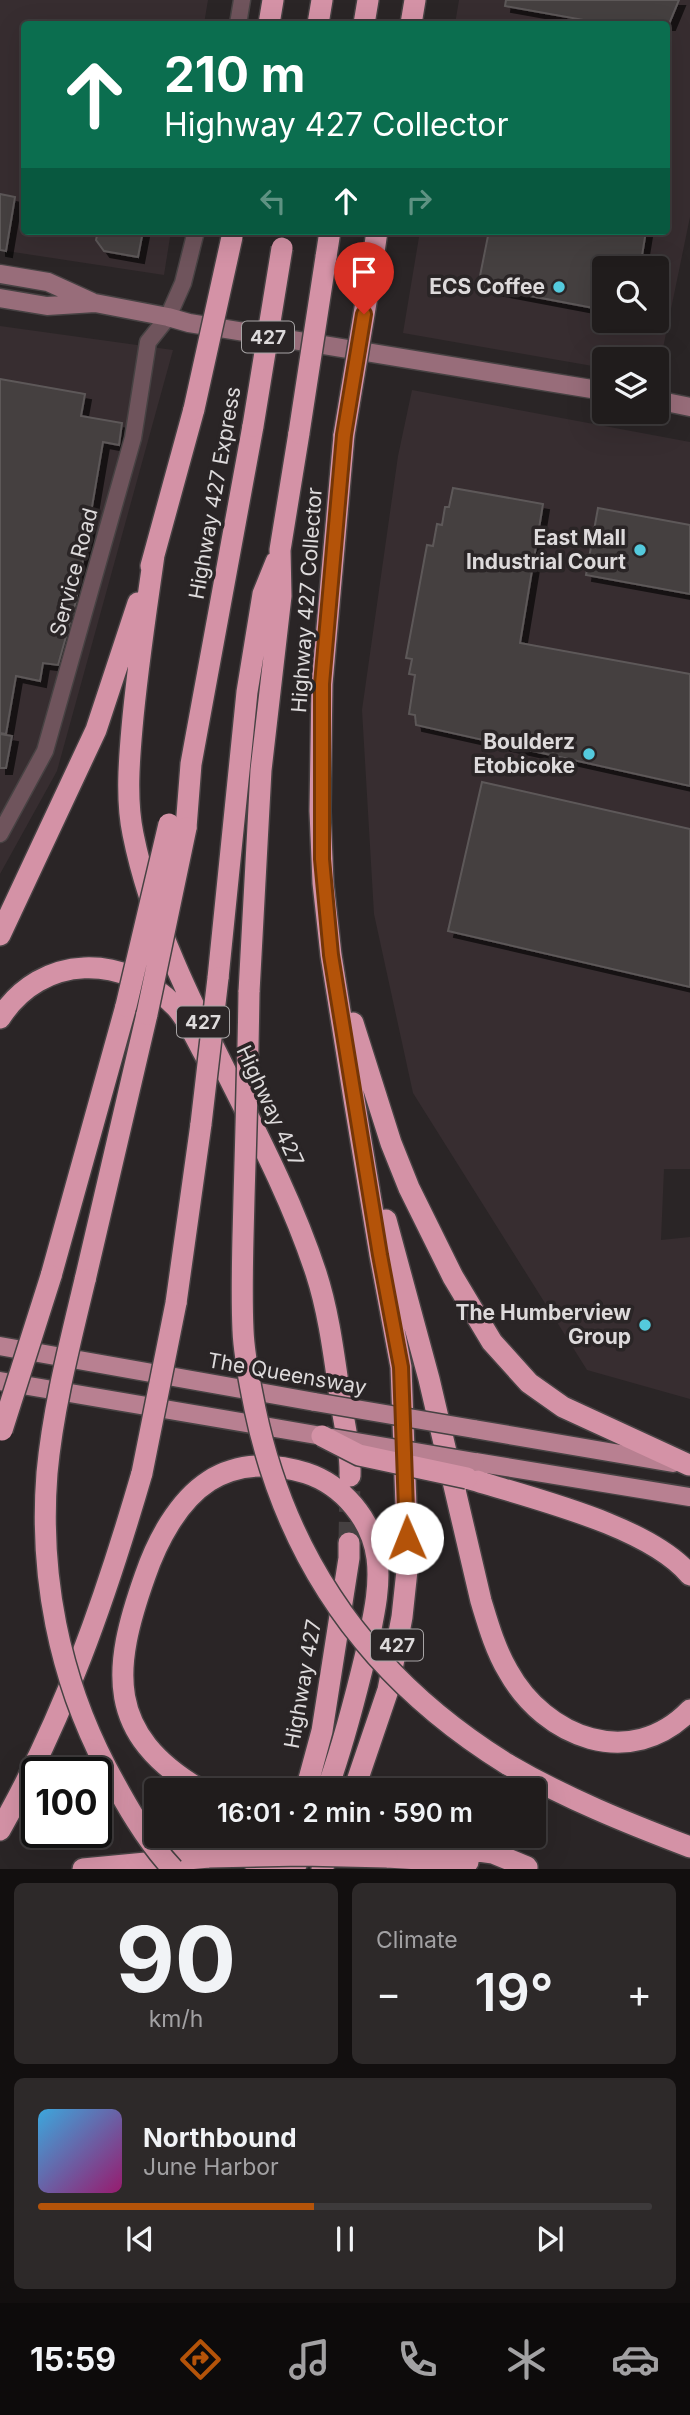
<!DOCTYPE html>
<meta charset="utf-8">
<style>
:root{--surface:#201c1c;--page:#2d2929;--text:#f1f3f6;--muted:#a2a1a3;--line:#3d3a3b;--accent:#b45309}
body{margin:0;font-family:Inter,sans-serif;background:var(--page);color:var(--text);height:100vh;display:flex;flex-direction:column;font-size:26px;white-space:nowrap}
*{box-sizing:border-box;margin:0}
p{font-size:23px;color:var(--muted)}
.icon{flex:none;width:38px;height:38px;fill:none;stroke:currentColor;stroke-width:2;stroke-linecap:round;stroke-linejoin:round}
.map{position:relative;height:1869px;overflow:hidden}
.sheet{display:flex;flex-direction:column;gap:14px;padding:14px;background:#120f0f;flex:1}
.sheet>*{flex:none}
.top-card{position:absolute;left:21px;top:21px;width:649px;height:214px;border-radius:7px;box-shadow:0 7px 28px #0002,0 0 0 2px var(--line);background:#0b6e4f;color:#fff;overflow:hidden}
.tools{position:absolute;left:592px;top:256px;display:grid;gap:14px}
.tools a{display:grid;place-items:center;width:77px;height:77px;border-radius:7px;background:var(--surface);box-shadow:0 7px 28px #0002,0 0 0 2px var(--line);font-size:35px}
.speed{position:absolute;left:21px;top:1757px;display:flex;gap:14px;font-size:35px;font-weight:700;text-align:center}
.speed>*{display:grid;place-content:center;width:91px;height:91px;border-radius:50%;background:var(--surface);box-shadow:0 7px 28px #0002,0 0 0 2px var(--line);line-height:1}
.speed .limit{border:4px solid #111;border-radius:10px;background:#fff;color:#111}
.pin{position:absolute;display:grid;place-items:center;width:60px;height:60px;color:#fff;margin:-72px -30px;border-radius:50% 50% 50% 0;rotate:-45deg;box-shadow:0 0 7px #0007}
.pin .icon{rotate:45deg}
.me{position:absolute;width:77px;margin:-38px;rotate:359deg;stroke-linejoin:round;filter:drop-shadow(0 0 5px #0008)}
.turn{display:flex;align-items:center;gap:24px;height:147px;padding:0 28px;font-size:32px}
.turn .icon{width:91px;height:91px;stroke-width:2.5}
.turn b{display:block;font-size:49px;line-height:60px}
.lanes{display:flex;align-items:center;height:66px;padding:0 28px;background:#0003;justify-content:center;gap:35px;direction:ltr}
.lanes .off{opacity:.35}
.big{font-size:52px;font-weight:600;line-height:1.1}
.sheet .widget{flex:1;display:flex;flex-direction:column;justify-content:center;gap:10px;min-width:0;padding:0 24px;border-radius:10px;background:var(--page)}
.sheet .dial{align-items:center;gap:0}
.dial b{font-size:91px;line-height:1}
.song{display:flex;align-items:center;gap:21px}
.cover{width:84px;height:84px;border-radius:10px;background:linear-gradient(135deg,hsl(200 70% 55%),hsl(320 70% 35%))}
.played{height:7px;border-radius:4px;background:linear-gradient(90deg,var(--accent) 45%,var(--line) 45%)}
.keys{display:flex;justify-content:space-around;direction:ltr}
.heat{display:flex;justify-content:space-between;align-items:center;font-size:38px;direction:ltr}
.sheet .tiles{flex:1;display:grid;gap:14px;grid-template-columns:1fr 1fr}
.widget:last-child{grid-column:span 2}
.trip{position:absolute;left:144px;top:1778px;width:402px;height:70px;border-radius:7px;background:var(--surface);box-shadow:0 7px 28px #0002,0 0 0 2px var(--line);font-weight:600;line-height:70px;text-align:center}
.dock{display:flex;height:112px;justify-content:space-around;align-items:center;background:#0d0b0b;color:var(--muted)}
.dock .icon{width:49px;height:49px}
.dock .on{color:var(--accent)}
.dock b{font-size:32px;color:var(--text)}
.map>svg:first-child{display:block}
</style>
<div class="map">
<svg width="690" height="1869" viewBox="0 0 690 1869">
<defs>
<filter id="shadow"><feDropShadow dx="6" dy="6" stdDeviation="0" flood-color="#0009"/></filter>
</defs>
<rect width="100%" height="100%" fill="#2a2526"/>
<!-- built -->
<path fill="#372d30" fill-rule="evenodd" d="M0,0H208L204,24H24V231H171L164,275L0,250Z
M459,0H690V217L657,377L656,359H604V368L403,333L420,231H667V24H455ZM604,268H656V320H604Z
M0,326L173,350L57,771L0,874Z
M412,390L690,442V1169H664L661,1240L690,1237V1399L587,1370L413,1093L374,914L362,710L398,456Z"/>
<!-- building -->
<path fill="#443f40" stroke="#5d5859" stroke-width="2" filter="url(#shadow)" d="M506,0H679L669,24H606L505,6Z
M0,194L15,197L6,251L0,250Z
M98,231H143L138,257L104,251L96,240Z
M489,231H646L640,268H604V310L478,286Z
M0,379L85,394L81,416L122,423L119,445L103,442L76,601L58,665L43,663L40,681L16,676L6,734L0,733Z
M453,488L543,504L520,643L690,674V786L416,725L415,715L409,714L415,675L409,674L412,659L406,658L427,545L433,546L437,524L442,525L445,507H449Z
M598,508L690,525V594L586,575Z
M0,734L12,736L6,768H0Z
M482,782L690,829V987L448,931Z"/>
<g fill="none" stroke-linecap="round" stroke-linejoin="round">
<!-- highway-tunnel -->
<path stroke="#454041" stroke-width="21" stroke-dasharray="21 10" stroke-linecap="butt" d="M349,1543L350,1476"/>
<defs>
<path id="street" d="M238,24L242,0
M0,834L45,751L133,438L148,342L168,317L183,283L196,231"/>
<path id="secondary" d="M0,274L48,282L92,302
M0,298L47,306L95,303L168,317L189,323L604,391
M656,400L690,407"/>
<path id="primary" d="M0,1346L315,1402
M0,1381L322,1436
M474,1429L673,1463
M475,1462L690,1497"/>
<path id="highway" d="M269,24L273,0
M318,24L322,0
M364,24L368,0
M411,24L415,0
M326,257L330,231
M372,266L377,231
M344,435L322,684L320,811L323,883L331,955L354,1099L380,1255L401,1367L408,1561L402,1617L388,1690L354,1790
M154,555C146,612 137,670 132,728C129,762 126,800 133,834C164,989 267,1123 316,1273C329,1313 334,1356 340,1397C344,1423 351,1450 350,1476
M151,566L194,409
M186,828L191,764L253,426
M0,935L96,730L138,603
M218,978L247,692L263,594L276,562
M249,992L261,770L281,596L280,550L299,433
M0,1018C42,953 124,953 176,1007C188,1020 197,1041 206,1057
M353,1023L391,1143L409,1188L453,1277L492,1342L529,1383L563,1407L689,1465
M386,1220L429,1379L481,1601C488,1624 495,1649 508,1671C545,1738 631,1771 690,1710
M51,1276L126,1006
M85,1280L147,1014
M176,1303L201,1124
M467,1478C530,1498 648,1525 690,1575
M507,1764C565,1798 627,1823 690,1847
M201,1790C105,1734 112,1669 145,1576C157,1541 178,1501 209,1481C239,1462 273,1463 306,1473C343,1485 372,1520 377,1558C381,1590 372,1622 366,1653C355,1699 343,1745 327,1790
M306,1790L322,1731L349,1558V1543
M0,1830C64,1718 106,1597 142,1473
M371,1836L493,1853L527,1867
M387,1857L468,1862
M83,1869L209,1857
M256,1869L272,1836
M275,1869L288,1836
M294,1869L309,1836
M322,1869L336,1836"/>
</defs>
<!-- street casing -->
<use href="#street" stroke="#474243" stroke-width="19"/>
<!-- secondary casing -->
<use href="#secondary" stroke="#474243" stroke-width="21"/>
<!-- primary casing -->
<use href="#primary" stroke="#474243" stroke-width="21"/>
<!-- highway casing -->
<use href="#highway" stroke="#474243" stroke-width="24"/>
<!-- street -->
<use href="#street" stroke="#6f545c" stroke-width="16"/>
<!-- secondary -->
<use href="#secondary" stroke="#986d7a" stroke-width="18"/>
<!-- primary -->
<use href="#primary" stroke="#b88091" stroke-width="18"/>
<!-- highway -->
<use href="#highway" stroke="#d492a6" stroke-width="21"/>
<defs>
<path id="primary-bridge" d="M315,1402L474,1429
M333,1438L475,1462"/>
<path id="highway-bridge" d="M194,409L232,237
M253,426L282,248
M299,433L326,257
M344,435L372,266
M249,992C248,1061 246,1130 244,1198C243,1242 241,1287 243,1330C244,1357 250,1383 255,1409C287,1564 373,1681 507,1764
M126,1006L169,824
M147,1014L186,828
M201,1124L218,978
M85,1280C70,1343 53,1408 47,1473C39,1575 59,1677 106,1767C125,1803 145,1839 173,1869
M2,1430L51,1276
M322,1436L359,1455L467,1478
M142,1473L176,1303
M209,1857L302,1855L387,1857"/>
</defs>
<!-- primary-bridge casing -->
<use href="#primary-bridge" stroke="#474243" stroke-width="21" stroke-linecap="butt"/>
<!-- highway-bridge casing -->
<use href="#highway-bridge" stroke="#474243" stroke-width="24" stroke-linecap="butt"/>
<!-- primary-bridge -->
<use href="#primary-bridge" stroke="#b88091" stroke-width="18"/>
<!-- highway-bridge -->
<use href="#highway-bridge" stroke="#d492a6" stroke-width="21"/>
</g>
<g fill="none" stroke-linecap="round" stroke-linejoin="round">
<defs>
<path id="route" d="M364,314L344,435L322,684V859L331,955L380,1255L401,1367L407,1538"/>
</defs>
<!-- route casing -->
<use href="#route" stroke="#753606" stroke-width="18"/>
<!-- route -->
<use href="#route" stroke="#b45309" stroke-width="12"/>
</g>
<!-- markers -->
<g fill="#54cadd" stroke="#2a2526" stroke-width="2.5">
<circle cx="559" cy="287" r="7"/>
<circle cx="640" cy="550" r="7"/>
<circle cx="589" cy="754" r="7"/>
<circle cx="645" cy="1325" r="7"/>
</g>
<g text-anchor="middle" stroke-width="7" stroke-linejoin="round" paint-order="stroke">
<!-- shield labels -->
<g fill="#2a2526" stroke="#a7a4a5" stroke-width="2">
<rect x="242" y="321.5" width="52" height="31" rx="5"/>
<rect x="177" y="1006.5" width="52" height="31" rx="5"/>
<rect x="371" y="1629.5" width="52" height="31" rx="5"/>
</g>
<g font-size="19" font-weight="bold" fill="#dddadb">
<text x="268" y="344">427</text>
<text x="203" y="1029">427</text>
<text x="397" y="1652">427</text>
</g>
<!-- poi labels -->
<g font-size="21" font-weight="bold" fill="#dddadb" stroke="#2a2526" text-anchor="end">
<text x="545" y="294">ECS Coffee</text>
<text x="626" y="545">East Mall<tspan x="626" dy="24">Industrial Court</tspan></text>
<text x="575" y="749">Boulderz<tspan x="575" dy="24">Etobicoke</tspan></text>
<text x="631" y="1320">The Humberview<tspan x="631" dy="24">Group</tspan></text>
</g>
<!-- street labels -->
<g font-size="21" fill="#dddadb" stroke="#2a2526">
<text transform="translate(215 493) rotate(-80)" y="7">Highway 427 Express</text>
<text transform="translate(74 572) rotate(-75)" y="7">Service Road</text>
<text transform="translate(307 600) rotate(-86)" y="7">Highway 427 Collector</text>
<text transform="translate(270 1106) rotate(65)" y="7">Highway 427</text>
<text transform="translate(287 1374) rotate(10)" y="7">The Queensway</text>
<text transform="translate(303 1684) rotate(-80)" y="7">Highway 427</text>
</g>
</g>
</svg>
<div class="tools">
<a><svg class="icon" aria-label="search" viewBox="0 0 24 24"><circle cx="10" cy="10" r="6"/><path d="M15 15l6 6"/></svg></a>
<a><svg class="icon" aria-label="layers" viewBox="0 0 24 24"><path d="M12 4l9 5-9 5-9-5zM3 14l9 5 9-5"/></svg></a>
</div>
<div class="speed"><div class="limit">100</div></div>
<div class="pin" style="left:364px;top:314px;background:#d93025"><svg class="icon" aria-label="arrive" viewBox="0 0 24 24"><path d="M6 21V4h12l-3 4 3 4H6"/></svg></div>
<svg class="me" style="left:407px;top:1538px" viewBox="-20 -20 40 40"><circle r="19" fill="#fff"/><path d="M0-13L10 11 0 6-10 11z" fill="#b45309"/></svg>
<div class="trip">16:01 · 2 min · 590 m</div>
<div class="top-card">
<div class="turn"><svg class="icon" aria-label="ahead" viewBox="0 0 24 24"><path d="M12 20V5M6 11l6-6 6 6"/></svg><div><b>210 m</b>Highway 427 Collector</div></div>
<div class="lanes"><svg class="icon off" aria-label="left" viewBox="0 0 24 24"><path d="M17 20v-9H6M10 6l-5 5 5 5"/></svg><svg class="icon" aria-label="ahead" viewBox="0 0 24 24"><path d="M12 20V5M6 11l6-6 6 6"/></svg><svg class="icon off" aria-label="right" viewBox="0 0 24 24"><path d="M7 20v-9h11M14 6l5 5-5 5"/></svg></div>
</div>
</div>
<section class="sheet">
<div class="tiles">
<div class="widget dial"><b>90</b><p>km/h</p></div>
<div class="widget"><p>Climate</p>
<div class="heat"><a>−</a><b class="big">19°</b><a>+</a></div>
</div>
<div class="widget">
<div class="song"><i class="cover"></i><div><b>Northbound</b><p>June Harbor</p></div></div>
<div class="played"></div>
<div class="keys"><svg class="icon" aria-label="previous" viewBox="0 0 24 24"><path d="M18 5L8 12l10 7zM5 5v14"/></svg><svg class="icon" aria-label="pause" viewBox="0 0 24 24"><path d="M8 5v14M16 5v14"/></svg><svg class="icon" aria-label="next" viewBox="0 0 24 24"><path d="M6 5l10 7-10 7zM19 5v14"/></svg></div>
</div>
</div>
</section>
<nav class="dock">
<b>15:59</b>
<svg class="icon on" aria-label="directions" viewBox="0 0 24 24"><path d="M12 3l9 9-9 9-9-9zM9 14v-3h6M13 9l2 2-2 2"/></svg>
<svg class="icon" aria-label="music" viewBox="0 0 24 24"><path d="M9 18V5l10-2v13"/><circle cx="6" cy="18" r="3"/><circle cx="16" cy="16" r="3"/></svg>
<svg class="icon" aria-label="phone" viewBox="0 0 24 24"><path d="M5 4h4l2 5-3 2q2 4 5 5l2-3 5 2v4C11 20 4 13 5 4z"/></svg>
<svg class="icon" aria-label="climate" viewBox="0 0 24 24"><path d="M12 3v18M4 7l16 10M4 17L20 7"/></svg>
<svg class="icon" aria-label="car" viewBox="0 0 24 24"><path d="M5 17H2v-5l4-1 3-4h7l3 4 3 1v5h-3M9 17h6M6 11h13"/><circle cx="7" cy="17" r="2"/><circle cx="17" cy="17" r="2"/></svg>
</nav>
